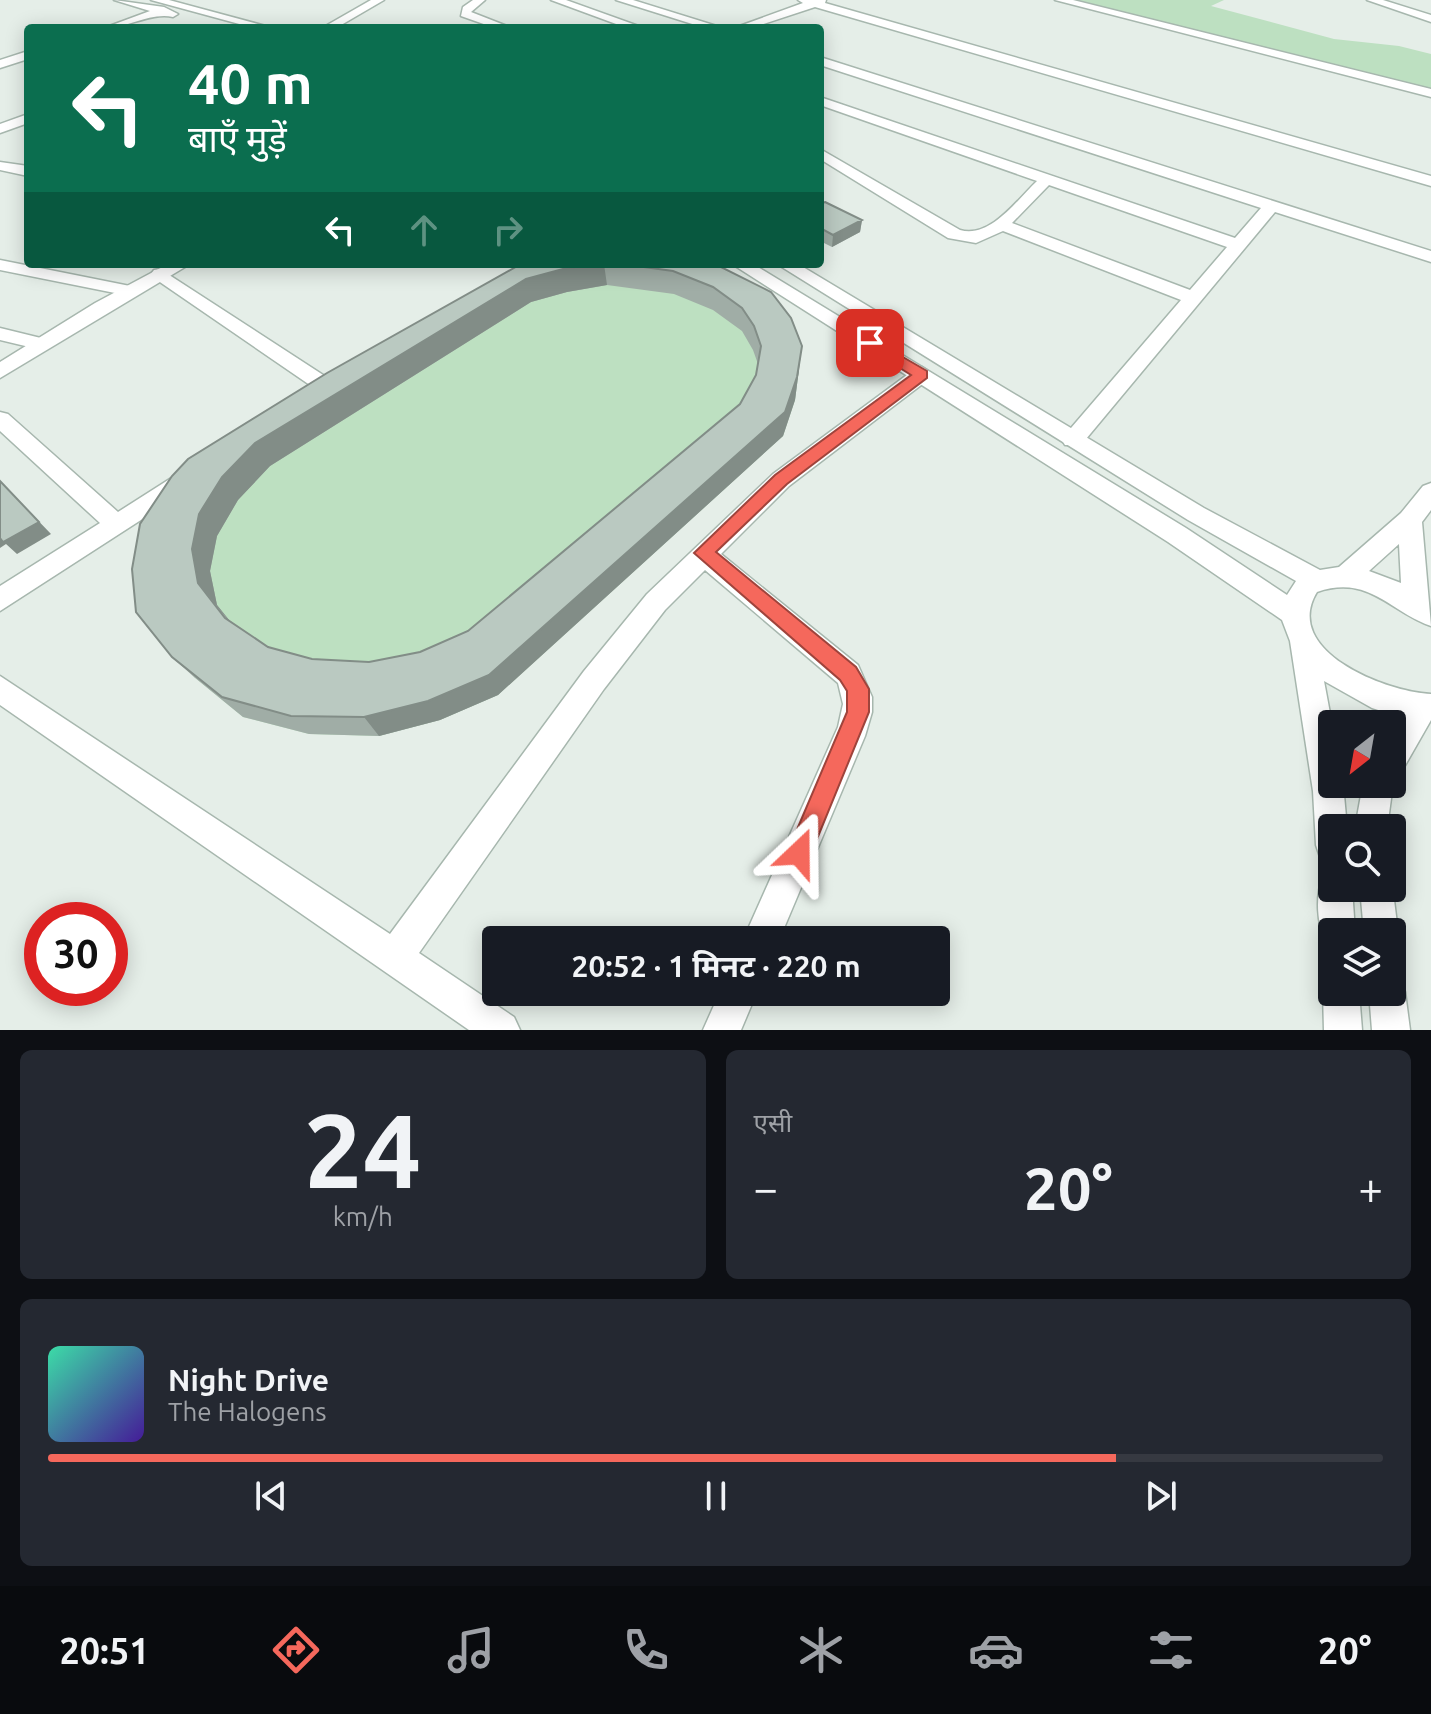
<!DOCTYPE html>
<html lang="hi">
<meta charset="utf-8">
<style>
:root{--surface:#171b24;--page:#242831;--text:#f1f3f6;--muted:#9ea1a6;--line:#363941;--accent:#f5685c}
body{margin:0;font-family:Ubuntu,"Noto Sans Devanagari",sans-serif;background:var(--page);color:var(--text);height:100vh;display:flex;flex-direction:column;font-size:30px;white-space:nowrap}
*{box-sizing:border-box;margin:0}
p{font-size:26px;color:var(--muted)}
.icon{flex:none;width:44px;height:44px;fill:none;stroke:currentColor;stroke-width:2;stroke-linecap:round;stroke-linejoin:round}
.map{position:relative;height:1030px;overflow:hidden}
.details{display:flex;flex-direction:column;gap:20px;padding:20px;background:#0d0f14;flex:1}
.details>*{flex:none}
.banner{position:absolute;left:24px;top:24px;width:800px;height:244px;border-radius:8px;box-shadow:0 4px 20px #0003;background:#0b6e4f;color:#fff;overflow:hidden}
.needle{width:52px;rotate:211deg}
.buttons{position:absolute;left:1318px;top:710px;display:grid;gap:16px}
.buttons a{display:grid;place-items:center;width:88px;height:88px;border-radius:8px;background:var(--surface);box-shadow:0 4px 20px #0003;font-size:40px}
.speed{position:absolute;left:24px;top:902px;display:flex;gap:16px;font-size:40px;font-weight:700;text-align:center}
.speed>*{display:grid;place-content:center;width:104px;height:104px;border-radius:50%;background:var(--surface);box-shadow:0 4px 20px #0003;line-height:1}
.speed .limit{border:12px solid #d22;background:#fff;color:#111}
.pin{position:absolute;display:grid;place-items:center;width:68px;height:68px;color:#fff;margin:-34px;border-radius:16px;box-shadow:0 4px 12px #0006}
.me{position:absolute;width:88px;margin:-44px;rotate:23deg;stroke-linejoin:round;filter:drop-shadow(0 0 6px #0008)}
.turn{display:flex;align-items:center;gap:28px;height:168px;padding:0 32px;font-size:36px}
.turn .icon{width:104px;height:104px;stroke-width:2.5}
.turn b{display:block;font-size:56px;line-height:68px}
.lanes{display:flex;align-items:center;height:76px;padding:0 32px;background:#0003;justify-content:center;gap:40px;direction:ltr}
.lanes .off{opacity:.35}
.big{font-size:60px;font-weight:700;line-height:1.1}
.details .card{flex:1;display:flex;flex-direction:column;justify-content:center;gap:12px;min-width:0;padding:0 28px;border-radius:12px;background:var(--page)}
.details .dial{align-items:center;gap:0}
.dial b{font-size:104px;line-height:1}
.song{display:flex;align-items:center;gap:24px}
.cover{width:96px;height:96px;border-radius:12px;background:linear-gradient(135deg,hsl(160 70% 55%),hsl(260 70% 35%))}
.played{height:8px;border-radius:4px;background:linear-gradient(90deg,var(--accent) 80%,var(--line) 80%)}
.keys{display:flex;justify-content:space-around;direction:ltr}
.heat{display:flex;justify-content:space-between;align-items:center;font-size:44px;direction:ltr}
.details .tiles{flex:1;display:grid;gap:20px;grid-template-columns:1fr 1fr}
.card:last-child{grid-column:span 2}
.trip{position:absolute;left:482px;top:926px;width:468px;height:80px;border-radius:8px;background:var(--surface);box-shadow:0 4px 20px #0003;font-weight:700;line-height:80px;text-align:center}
.tab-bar{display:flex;height:128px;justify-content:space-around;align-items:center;background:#090b0e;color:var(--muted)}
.tab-bar .icon{width:56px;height:56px}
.tab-bar .current{color:var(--accent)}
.tab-bar b{font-size:36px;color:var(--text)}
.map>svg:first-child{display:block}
</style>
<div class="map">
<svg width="1431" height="1030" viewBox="0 0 1431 1030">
<rect width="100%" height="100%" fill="#e5eee8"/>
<!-- green -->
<path fill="#bde0c1" d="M1076,0H1224L1211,6L1334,39L1399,46L1431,54V89Z
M655,269L799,369L795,400L783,436L498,695L440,720L379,736L309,734L243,717L194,677L190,500L522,284Z"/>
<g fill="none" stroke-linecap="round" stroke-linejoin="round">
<defs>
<path id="minor" d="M371,0H384L336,28H322Z
M473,0H485L471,12L512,28H495L461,16L463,7Z
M551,0H566L644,28H627Z
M616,0H633L723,28H705Z
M1055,0H1073L1431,89V97Z
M820,57L1431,251V262L1275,212L1081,445H1065L1062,440L1065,435L1181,300L1003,231L976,243L948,238L820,159V149L960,230C990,239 1017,200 1037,181L820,105V97L1235,238L1261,208L820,65ZM1049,185L1227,247L1190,290L1012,223Z
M28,114V123L0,133V124Z
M0,162L28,166V176L0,170Z
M0,260L130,286L139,291L130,296L0,270Z
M160,269L337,384L340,389L337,394H323L154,278L151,274L154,270Z
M0,328L49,340L52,344L42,350L0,340Z
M922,367L932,374L929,379L789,486L721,554L858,665L872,697V712L865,736L779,940H743L838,727L843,704L838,683L705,570L665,610L604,689L419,953L514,1017L520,1030H469L0,705V676L390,934L584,671L647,594L773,474L915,369Z
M0,412L8,414L118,512L176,475L184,472L192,475L196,481L192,487L0,611V586L100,523L0,431Z
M720,992H757L741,1030H703Z"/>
<path id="tertiary" d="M114,0L164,7L178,14L173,17C151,12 128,28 104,28L150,11Z
M151,0H169L273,28H254Z
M798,0H826L825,3L1431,176V186L815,7L751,28H734L803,3Z
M1367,0H1383L1431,15V22Z
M28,51V59L0,68V60Z
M168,264H190L0,378V362L95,303Z
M732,264H753L1186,528L1287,595L1296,581L1188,520L777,264H798L1204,508L1320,570L1339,567L1401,513L1423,486L1431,483V510L1422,522L1431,626C1390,612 1369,574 1317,592C1281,651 1386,692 1431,694V720L1403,769L1392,774V730L1400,717L1372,708L1324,681L1332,724V784H1343L1347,828H1332V861L1320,857L1316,845L1313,791L1290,641L1282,620L1168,542ZM1399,544L1401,583L1369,571Z
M1392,780L1393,784L1387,828H1355L1363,784H1392Z
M1332,872V888H1352L1355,932H1332V947L1326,944C1317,924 1315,896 1323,876Z
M1392,884L1398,932L1392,945V932H1364L1360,888H1392Z
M1392,976L1400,979L1405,992L1410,1030H1372L1369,992H1392Z
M1332,978V992H1359L1362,1030H1324L1323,992L1328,979Z"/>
</defs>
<!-- minor casing -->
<use href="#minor" stroke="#a7b7ae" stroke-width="3"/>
<!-- tertiary casing -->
<use href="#tertiary" stroke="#a7b7ae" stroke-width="3"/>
<!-- minor -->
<use href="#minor" fill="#fff" fill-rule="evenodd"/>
<!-- tertiary -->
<use href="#tertiary" fill="#fff" fill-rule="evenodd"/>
</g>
<!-- wall -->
<path fill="#a0ada6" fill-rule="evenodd" d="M820,204L862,220L860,232L832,247L820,241Z
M521,264H715L799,369L795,400L783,436L498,695L440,720L379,736L309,734L243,717L194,677L172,657L132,569ZM607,285L674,294L713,310L742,331L753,350L758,364L756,375L740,404L468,631L420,652L369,662L312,659L268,647L230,621L217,605L210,571L217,536L238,500L270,466L531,302L567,292Z"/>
<!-- shaded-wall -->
<path fill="#828d87" d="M862,220L860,232L832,247L833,235Z
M591,264H604L607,285L567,292L531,302L270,466L238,500L217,536L210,571L217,605L244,639L198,583L192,549L199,514L222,477L255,443L526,279L563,269Z
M802,346L795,400L783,436L498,695L440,720L379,736L364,717L428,701Z
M0,481L51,534L17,554L6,544L0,548Z"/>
<!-- building -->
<path fill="#bac9c1" stroke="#828d87" stroke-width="2" d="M825,202L862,220L833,235L820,228V204Z
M521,264H591L563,269L526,279L255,443L222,477L199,514L192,549L198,583L225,618L268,647L312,659L369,662L420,652L468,631L740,404L756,375L761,346L754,326L742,308L713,287L673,271L622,264H715L771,292L791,318L802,346L797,377L785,412L489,675L428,701L364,717L291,716L222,697L172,657L136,612L132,569L140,524L172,476L188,459L327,373Z
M0,481L39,522L3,542L0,538Z"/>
<!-- route -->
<path fill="#f5685c" stroke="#9f443c" stroke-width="2" d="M870,338L927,371V378L787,484L716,552L856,667L869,689V712L808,861L799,865L791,861L787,853L847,712V691L840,680L694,553L775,475L911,375L865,346V340Z"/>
</svg>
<div class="buttons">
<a><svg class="needle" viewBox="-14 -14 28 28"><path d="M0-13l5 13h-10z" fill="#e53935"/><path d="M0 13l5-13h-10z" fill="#9ea1a6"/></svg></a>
<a><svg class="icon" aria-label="search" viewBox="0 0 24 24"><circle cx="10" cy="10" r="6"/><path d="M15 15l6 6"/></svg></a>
<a><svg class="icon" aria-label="layers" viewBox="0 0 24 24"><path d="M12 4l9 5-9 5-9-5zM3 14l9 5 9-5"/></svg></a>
</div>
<div class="speed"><div class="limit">30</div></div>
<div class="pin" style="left:870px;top:343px;background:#d93025"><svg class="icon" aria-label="arrive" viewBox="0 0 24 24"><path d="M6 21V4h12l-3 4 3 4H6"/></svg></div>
<svg class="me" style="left:799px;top:853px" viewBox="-20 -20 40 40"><path d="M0-17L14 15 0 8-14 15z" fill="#f5685c" stroke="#fff" stroke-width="4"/></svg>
<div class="trip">20:52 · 1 मिनट · 220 m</div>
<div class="banner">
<div class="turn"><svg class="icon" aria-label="left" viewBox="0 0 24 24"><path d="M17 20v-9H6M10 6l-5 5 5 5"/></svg><div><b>40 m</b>बाएँ मुड़ें</div></div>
<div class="lanes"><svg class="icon" aria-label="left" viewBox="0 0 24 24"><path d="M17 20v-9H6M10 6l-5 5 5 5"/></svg><svg class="icon off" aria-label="ahead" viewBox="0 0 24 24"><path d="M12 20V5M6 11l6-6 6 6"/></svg><svg class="icon off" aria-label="right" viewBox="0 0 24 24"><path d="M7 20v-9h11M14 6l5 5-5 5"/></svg></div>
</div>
</div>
<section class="details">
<div class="tiles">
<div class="card dial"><b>24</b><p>km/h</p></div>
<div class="card"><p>एसी</p>
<div class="heat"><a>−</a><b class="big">20°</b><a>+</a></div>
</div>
<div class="card">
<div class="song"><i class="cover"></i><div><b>Night Drive</b><p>The Halogens</p></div></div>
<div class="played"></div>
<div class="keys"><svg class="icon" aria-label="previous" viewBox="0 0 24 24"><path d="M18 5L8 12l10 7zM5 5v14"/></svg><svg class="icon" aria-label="pause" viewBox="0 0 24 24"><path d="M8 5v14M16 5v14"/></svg><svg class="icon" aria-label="next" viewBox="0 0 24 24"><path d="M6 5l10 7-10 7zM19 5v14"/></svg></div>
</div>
</div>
</section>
<nav class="tab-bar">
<b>20:51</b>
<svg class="icon current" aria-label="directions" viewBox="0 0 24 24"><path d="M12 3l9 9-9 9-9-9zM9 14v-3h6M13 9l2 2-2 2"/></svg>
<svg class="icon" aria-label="music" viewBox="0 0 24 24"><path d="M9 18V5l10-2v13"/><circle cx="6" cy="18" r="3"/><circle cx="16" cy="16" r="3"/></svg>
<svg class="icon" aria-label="phone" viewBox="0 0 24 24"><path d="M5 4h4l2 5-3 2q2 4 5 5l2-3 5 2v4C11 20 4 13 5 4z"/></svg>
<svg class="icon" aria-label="climate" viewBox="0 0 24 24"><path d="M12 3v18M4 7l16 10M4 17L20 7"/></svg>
<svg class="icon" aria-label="car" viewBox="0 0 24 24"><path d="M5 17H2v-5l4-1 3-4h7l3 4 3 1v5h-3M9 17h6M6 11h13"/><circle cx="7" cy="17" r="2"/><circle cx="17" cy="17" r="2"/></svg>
<svg class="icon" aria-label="filters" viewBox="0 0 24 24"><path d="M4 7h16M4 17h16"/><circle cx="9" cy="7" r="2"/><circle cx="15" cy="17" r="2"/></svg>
<b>20°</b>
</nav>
